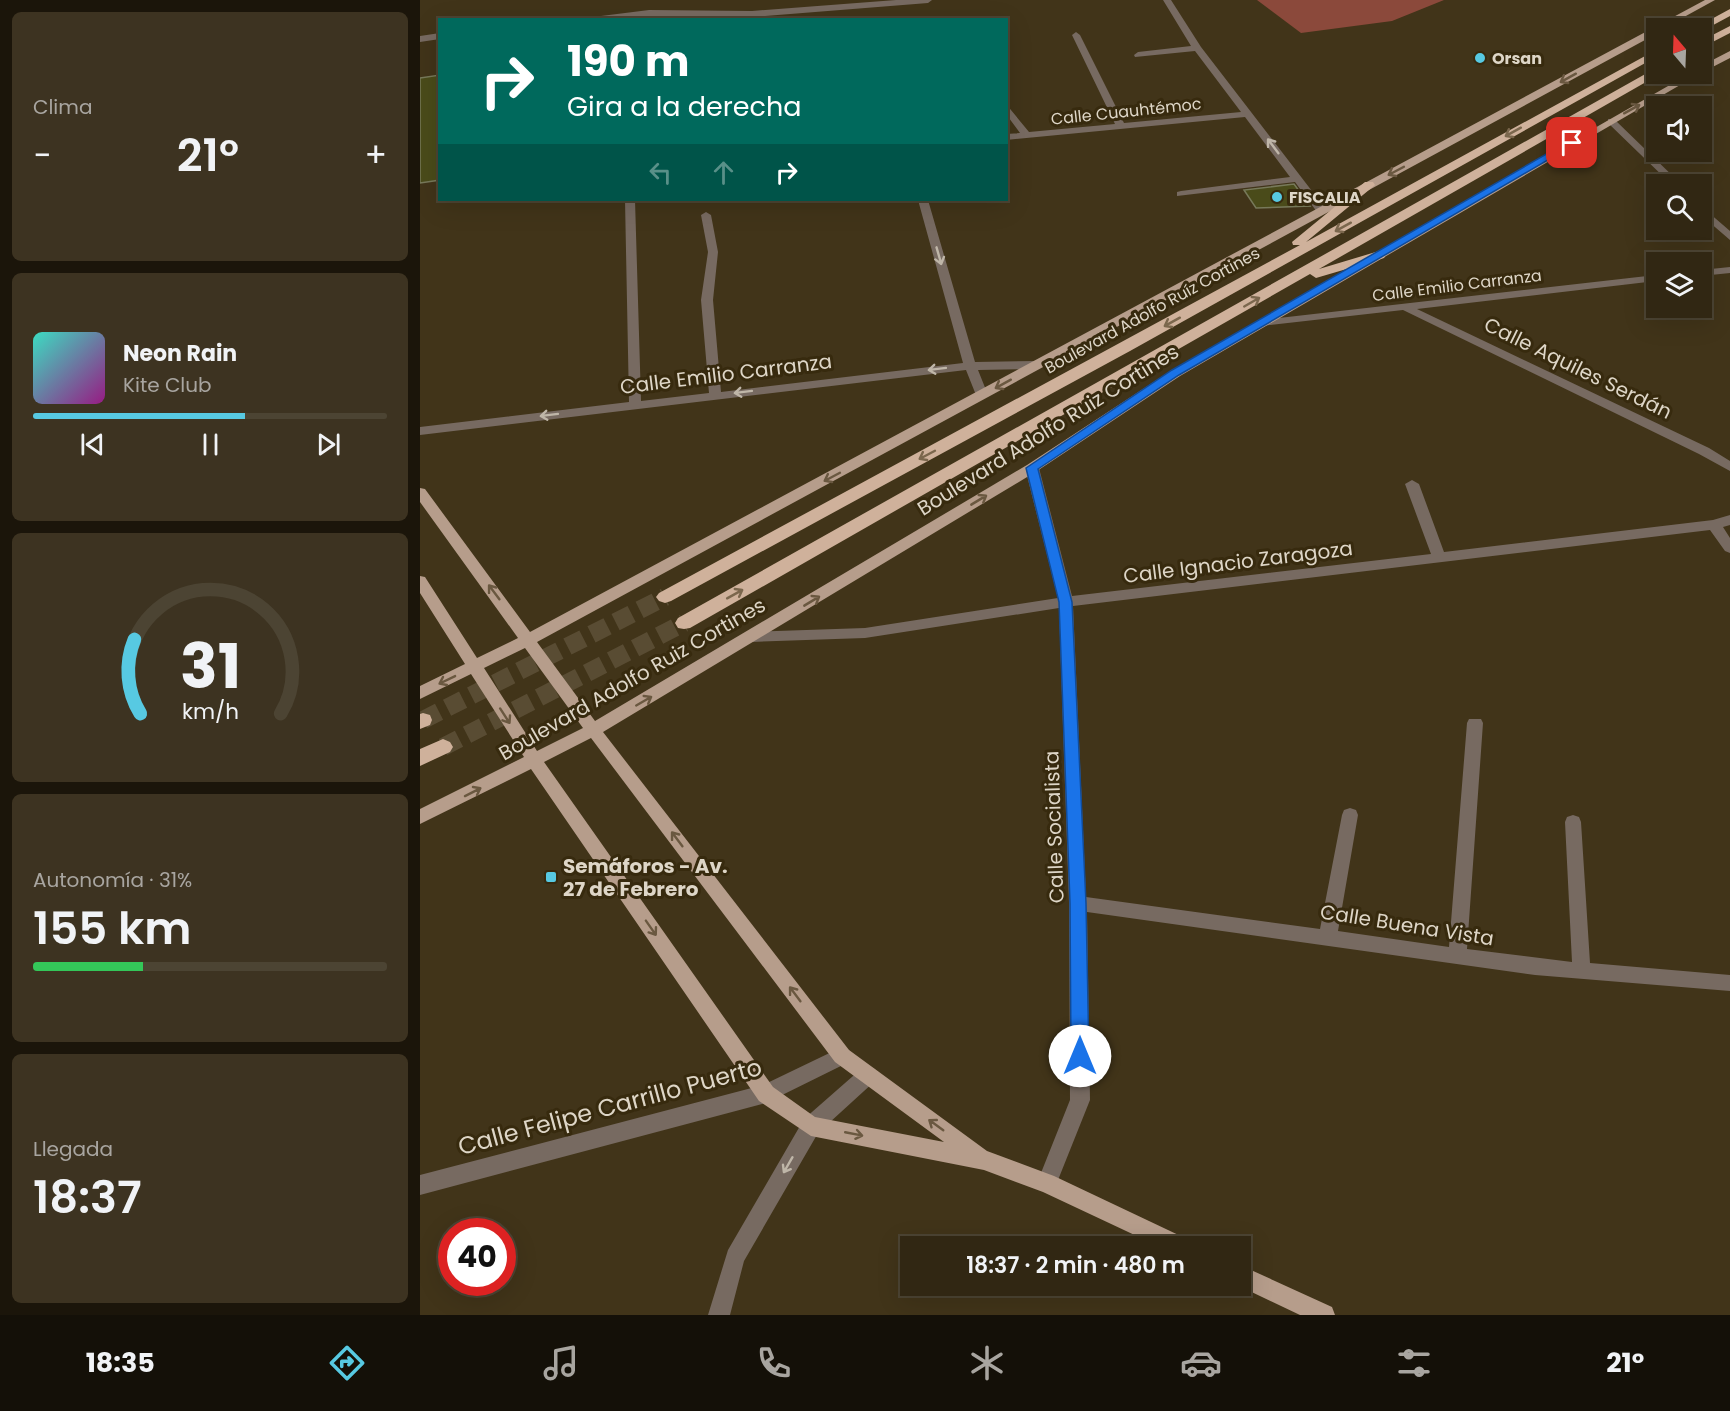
<!DOCTYPE html>
<html lang="es">
<meta charset="utf-8">
<style>
:root{--surface:#312713;--page:#3d3321;--text:#f1f3f6;--muted:#a8a5a0;--line:#4c4433;--accent:#57c9e2}
body{margin:0;font-family:Poppins,sans-serif;background:var(--page);color:var(--text);height:100vh;display:flex;flex-direction:column;font-size:22px;white-space:nowrap}
*{box-sizing:border-box;margin:0}
p{font-size:20px;color:var(--muted)}
.icon{flex:none;width:33px;height:33px;fill:none;stroke:currentColor;stroke-width:2;stroke-linecap:round;stroke-linejoin:round}
.map{position:relative;flex:1;overflow:hidden}
.panel{display:flex;flex-direction:column;gap:12px;padding:12px;background:#1b150a;width:420px}
.panel>*{flex:none}
.banner{position:absolute;left:18px;top:18px;width:570px;height:183px;border-radius:0px;box-shadow:0 6px 24px #0002,0 0 0 2px var(--line);background:#00695c;color:#fff;overflow:hidden}
.needle{width:39px;rotate:341deg}
.buttons{position:absolute;left:1226px;top:18px;display:grid;gap:12px}
.buttons a{display:grid;place-items:center;width:66px;height:66px;border-radius:0px;background:var(--surface);box-shadow:0 6px 24px #0002,0 0 0 2px var(--line);font-size:30px}
.speed{position:absolute;left:18px;top:1218px;display:flex;gap:12px;font-size:30px;font-weight:700;text-align:center}
.speed>*{display:grid;place-content:center;width:78px;height:78px;border-radius:50%;background:var(--surface);box-shadow:0 6px 24px #0002,0 0 0 2px var(--line);line-height:1}
.speed .limit{border:9px solid #d22;background:#fff;color:#111}
.pin{position:absolute;display:grid;place-items:center;width:51px;height:51px;color:#fff;margin:-26px;border-radius:12px;box-shadow:0 3px 9px #0006}
.me{position:absolute;width:66px;margin:-33px;rotate:0deg;stroke-linejoin:round;filter:drop-shadow(0 0 4px #0008)}
.turn{display:flex;align-items:center;gap:21px;height:126px;padding:0 30px;font-size:27px}
.turn .icon{width:78px;height:78px;stroke-width:2.5}
.turn b{display:block;font-size:42px;line-height:51px}
.lanes{display:flex;align-items:center;height:57px;padding:0 30px;background:#0003;justify-content:center;gap:30px;direction:ltr}
.lanes .off{opacity:.35}
.big{font-size:45px;font-weight:600;line-height:1.1}
.panel .tile{flex:1;display:flex;flex-direction:column;justify-content:center;gap:9px;min-width:0;padding:0 21px;border-radius:9px;background:var(--page)}
.panel .dial{align-items:center;gap:0}
.dial svg{height:156px;overflow:visible;fill:none;stroke:var(--line);stroke-width:7;stroke-linecap:round;text-anchor:middle}
.dial text{fill:var(--text);stroke:none}
.song{display:flex;align-items:center;gap:18px}
.cover{width:72px;height:72px;border-radius:9px;background:linear-gradient(135deg,hsl(170 70% 55%),hsl(310 70% 35%))}
.played{height:6px;border-radius:3px;background:linear-gradient(90deg,var(--accent) 60%,var(--line) 60%)}
.keys{display:flex;justify-content:space-around;direction:ltr}
.heat{display:flex;justify-content:space-between;align-items:center;font-size:33px;direction:ltr}
.charge{height:9px;border-radius:4px;background:linear-gradient(90deg,#34c759 31%,var(--line) 0)}
.trip{position:absolute;left:480px;top:1236px;width:351px;height:60px;border-radius:0px;background:var(--surface);box-shadow:0 6px 24px #0002,0 0 0 2px var(--line);font-weight:600;line-height:60px;text-align:center}
.tab-bar{display:flex;height:96px;justify-content:space-around;align-items:center;background:#141008;color:var(--muted)}
.tab-bar .icon{width:42px;height:42px}
.tab-bar .current{color:var(--accent)}
.tab-bar b{font-size:27px;color:var(--text)}
main{display:flex;flex:1;min-height:0}
.map>svg:first-child{display:block}
</style>
<main>
<section class="panel">
<div class="tile"><p>Clima</p>
<div class="heat"><a>−</a><b class="big">21°</b><a>+</a></div>
</div>
<div class="tile">
<div class="song"><i class="cover"></i><div><b>Neon Rain</b><p>Kite Club</p></div></div>
<div class="played"></div>
<div class="keys"><svg class="icon" aria-label="previous" viewBox="0 0 24 24"><path d="M18 5L8 12l10 7zM5 5v14"/></svg><svg class="icon" aria-label="pause" viewBox="0 0 24 24"><path d="M8 5v14M16 5v14"/></svg><svg class="icon" aria-label="next" viewBox="0 0 24 24"><path d="M6 5l10 7-10 7zM19 5v14"/></svg></div>
</div>
<div class="tile dial"><svg viewBox="0 0 100 80">
<path d="M14 69A42 42 0 1 1 86 69"/>
<path d="M14 69A42 42 0 0 1 11 31" stroke="#57c9e2"/>
<text x="50" y="56" font-size="32" font-weight="700">31</text>
<text x="50" y="72" font-size="11">km/h</text>
</svg></div>
<div class="tile"><p>Autonomía · 31%</p><b class="big">155 km</b><div class="charge"></div></div>
<div class="tile"><p>Llegada</p><b class="big">18:37</b></div>
</section>
<div class="map">
<svg width="1310" height="1315" viewBox="0 0 1310 1315">
<rect width="100%" height="100%" fill="#413419"/>
<!-- green -->
<path fill="#8b493b" d="M837,0H1024L972,21L881,33Z"/>
<!-- building -->
<path fill="#4a4b1a" stroke="#77795a" stroke-width="1.5" d="M20,75V180L0,183V78Z
M874,184L890,206L836,208L824,190Z"/>
<g fill="none" stroke-linecap="round" stroke-linejoin="round">
<!-- highway-tunnel -->
<path stroke="#594c33" stroke-width="18" stroke-dasharray="18 9" stroke-linecap="butt" d="M3,720L245,597
M23,747L264,623"/>
<!-- minor -->
<path fill="#776a61" fill-rule="evenodd" d="M476,0H512L508,3L332,17L229,16L186,20H149L229,10L332,11Z
M743,0H751L781,47L905,208V212H897L875,182L757,196V192L761,191L870,177L825,117L586,140V134L600,133L586,114V104L609,132L695,124L652,35L656,32L660,35L704,123L821,112L775,51L715,57L714,55L718,52L771,46Z
M20,33V39L0,42V36Z
M1188,119H1194L1261,184H1251L1188,123Z
M205,200H215L221,401L289,393L281,300L288,252L281,215L286,212L291,215L298,252L293,300L301,392L543,363L498,200H508L555,362L617,361L623,365L617,369L558,370L568,395L562,399L556,395L546,370L0,435V427L209,402Z
M1281,206L1310,231V240L1281,215Z
M1310,267V273L1281,276V270Z
M1236,275V281L997,309L1289,448L1310,461V471L1279,454L983,310L841,326L835,323L841,320Z
M612,464L619,468L652,596L1011,554L985,484L992,480L999,484L1024,552L1293,520L1310,515V525L1303,527L1310,538V553L1305,551L1290,530L653,606L666,897L900,929L922,815L924,810L930,808L936,810L938,815L918,931L1029,947L1047,723L1049,719H1061L1063,723L1047,949L1152,962L1145,822L1147,817L1153,815L1159,817L1161,822L1170,963L1310,975V991L1115,975L667,912L670,1100L634,1190L627,1193L620,1190L617,1183L650,1100L649,903L639,608L445,638L331,642L326,641L324,637L326,633L331,632L445,628L638,598L605,468Z
M422,1047L429,1050L432,1056L429,1062L346,1103L0,1195V1175L343,1085Z
M448,1066L455,1069L458,1075L455,1081L398,1133L324,1261L310,1315H288L308,1250L384,1119L441,1069Z"/>
<!-- major -->
<path fill="#b69d8b" fill-rule="evenodd" d="M1285,0H1295L1244,28H1236V34L117,642L175,721L607,465L752,370L1269,74H1279L760,376L617,471L183,732L429,1050L567,1151L634,1176L767,1239L770,1246H738L623,1192L564,1170L391,1136L339,1101L111,769L0,824V809L104,757L51,674L0,699V686L45,664L0,593V576L5,577L57,658L98,638L0,502V488L5,489L110,632ZM105,648L163,728L117,751L64,668ZM171,738L415,1062L524,1142L395,1117L353,1087L124,762Z
M1310,51V58L1281,73V66Z
M820,1265L912,1307L915,1315H880L819,1286Z"/>
<!-- highway -->
<path fill="#cfb19b" fill-rule="evenodd" d="M1310,9V16L1284,30L1275,28Z
M1310,26V33L1281,48V41Z
M1236,50V57L710,351L251,601L245,603L239,601L236,597L239,593L880,245H873L872,242L945,182H953L955,185L886,242Z
M1236,68V74H1240L899,269L959,251L964,252L966,255L964,258L896,278L890,274L270,628L264,629L258,628L255,623L258,618Z
M3,713L10,715L12,720L10,725L0,729V714Z
M23,739L30,742L33,747L30,752L0,766V749Z"/>
</g>
<!-- one-way arrows -->
<defs><path id="oneway-shaft" d="M-6 0H5M1.5-3L5.5 0L1.5 3" fill="none" stroke-width="1.6" stroke-linecap="round" stroke-linejoin="round" transform="scale(1.5)"/></defs>
<g stroke="#6a5840">
<use href="#oneway-shaft" transform="translate(1148 78) rotate(151)"/>
<use href="#oneway-shaft" transform="translate(1212 109) rotate(-29)"/>
<use href="#oneway-shaft" transform="translate(976 171) rotate(152)"/>
<use href="#oneway-shaft" transform="translate(583 384) rotate(151)"/>
<use href="#oneway-shaft" transform="translate(412 477) rotate(152)"/>
<use href="#oneway-shaft" transform="translate(559 500) rotate(-31)"/>
<use href="#oneway-shaft" transform="translate(74 592) rotate(-127)"/>
<use href="#oneway-shaft" transform="translate(392 601) rotate(-31)"/>
<use href="#oneway-shaft" transform="translate(27 680) rotate(154)"/>
<use href="#oneway-shaft" transform="translate(224 701) rotate(-30)"/>
<use href="#oneway-shaft" transform="translate(85 716) rotate(57)"/>
<use href="#oneway-shaft" transform="translate(53 792) rotate(-27)"/>
<use href="#oneway-shaft" transform="translate(257 839) rotate(-127)"/>
<use href="#oneway-shaft" transform="translate(231 928) rotate(55)"/>
<use href="#oneway-shaft" transform="translate(375 994) rotate(-127)"/>
<use href="#oneway-shaft" transform="translate(516 1125) rotate(-144)"/>
<use href="#oneway-shaft" transform="translate(434 1134) rotate(11)"/>
</g>
<g stroke="#7b674d">
<use href="#oneway-shaft" transform="translate(1093 132) rotate(151)"/>
<use href="#oneway-shaft" transform="translate(923 227) rotate(151)"/>
<use href="#oneway-shaft" transform="translate(832 302) rotate(-30)"/>
<use href="#oneway-shaft" transform="translate(752 322) rotate(151)"/>
<use href="#oneway-shaft" transform="translate(507 455) rotate(152)"/>
<use href="#oneway-shaft" transform="translate(315 594) rotate(-29)"/>
</g>
<g stroke="#bfb6a8">
<use href="#oneway-shaft" transform="translate(853 146) rotate(-127)"/>
<use href="#oneway-shaft" transform="translate(519 256) rotate(74)"/>
<use href="#oneway-shaft" transform="translate(517 369) rotate(173)"/>
<use href="#oneway-shaft" transform="translate(323 392) rotate(173)"/>
<use href="#oneway-shaft" transform="translate(129 415) rotate(173)"/>
<use href="#oneway-shaft" transform="translate(368 1165) rotate(120)"/>
</g>
<!-- route -->
<path fill="#1a73e8" stroke="#114b97" stroke-width="1.5" d="M1149,141L1157,143L759,375L618,469L652,602L666,903L669,1056L666,1062L660,1064L654,1062L651,1056L650,903L639,602L606,468L752,370Z"/>
<!-- markers -->
<g fill="#57c9e2" stroke="#372a0e" stroke-width="2">
<circle cx="1060" cy="58" r="6"/>
<circle cx="857" cy="197" r="6"/>
<rect x="125" y="871" width="12" height="12" rx="3"/>
</g>
<g text-anchor="middle" stroke-width="6" stroke-linejoin="round" paint-order="stroke">
<!-- far-poi labels -->
<g font-size="16" font-weight="bold" fill="#ded6c7" stroke="#372a0e" text-anchor="start">
<text x="1072" y="64">Orsan</text>
<text x="869" y="203">FISCALIA</text>
</g>
<!-- far-street labels -->
<g font-size="16" fill="#ded6c7" stroke="#372a0e">
<text transform="translate(706 111) rotate(-6)" y="6">Calle Cuauhtémoc</text>
<text transform="translate(1037 285) rotate(-7)" y="6">Calle Emilio Carranza</text>
<text transform="translate(732 310) rotate(-29)" y="6">Boulevard Adolfo Ruíz Cortines</text>
</g>
<!-- street labels -->
<g font-size="20" fill="#ded6c7" stroke="#372a0e">
<text transform="translate(1158 368) rotate(26)" y="7">Calle Aquiles Serdán</text>
<text transform="translate(306 374) rotate(-7)" y="7">Calle Emilio Carranza</text>
<text transform="translate(628 430) rotate(-32)" y="7">Boulevard Adolfo Ruiz Cortines</text>
<text transform="translate(818 562) rotate(-7)" y="7">Calle Ignacio Zaragoza</text>
<text transform="translate(212 679) rotate(-30)" y="7">Boulevard Adolfo Ruiz Cortines</text>
<text transform="translate(634 827) rotate(-92)" y="7">Calle Socialista</text>
<text transform="translate(987 925) rotate(9)" y="7">Calle Buena Vista</text>
</g>
<!-- poi labels -->
<g font-size="20" font-weight="bold" fill="#ded6c7" stroke="#372a0e" text-anchor="start">
<text x="143" y="873">Semáforos - Av.<tspan x="143" dy="23">27 de Febrero</tspan></text>
</g>
<!-- near-street labels -->
<g font-size="24" fill="#ded6c7" stroke="#372a0e">
<text transform="translate(190 1107) rotate(-15)" y="8">Calle Felipe Carrillo Puerto</text>
</g>
</g>
</svg>
<div class="buttons">
<a><svg class="needle" viewBox="-14 -14 28 28"><path d="M0-13l5 13h-10z" fill="#e53935"/><path d="M0 13l5-13h-10z" fill="#a8a5a0"/></svg></a>
<a><svg class="icon" aria-label="sound" viewBox="0 0 24 24"><path d="M4 9h4l5-4v14l-5-4H4zM17 9q2 3 0 6"/></svg></a>
<a><svg class="icon" aria-label="search" viewBox="0 0 24 24"><circle cx="10" cy="10" r="6"/><path d="M15 15l6 6"/></svg></a>
<a><svg class="icon" aria-label="layers" viewBox="0 0 24 24"><path d="M12 4l9 5-9 5-9-5zM3 14l9 5 9-5"/></svg></a>
</div>
<div class="speed"><div class="limit">40</div></div>
<div class="pin" style="left:1152px;top:143px;background:#d93025"><svg class="icon" aria-label="arrive" viewBox="0 0 24 24"><path d="M6 21V4h12l-3 4 3 4H6"/></svg></div>
<svg class="me" style="left:660px;top:1056px" viewBox="-20 -20 40 40"><circle r="19" fill="#fff"/><path d="M0-13L10 11 0 6-10 11z" fill="#1a73e8"/></svg>
<div class="trip">18:37 · 2 min · 480 m</div>
<div class="banner">
<div class="turn"><svg class="icon" aria-label="right" viewBox="0 0 24 24"><path d="M7 20v-9h11M14 6l5 5-5 5"/></svg><div><b>190 m</b>Gira a la derecha</div></div>
<div class="lanes"><svg class="icon off" aria-label="left" viewBox="0 0 24 24"><path d="M17 20v-9H6M10 6l-5 5 5 5"/></svg><svg class="icon off" aria-label="ahead" viewBox="0 0 24 24"><path d="M12 20V5M6 11l6-6 6 6"/></svg><svg class="icon" aria-label="right" viewBox="0 0 24 24"><path d="M7 20v-9h11M14 6l5 5-5 5"/></svg></div>
</div>
</div>
</main>
<nav class="tab-bar">
<b>18:35</b>
<svg class="icon current" aria-label="directions" viewBox="0 0 24 24"><path d="M12 3l9 9-9 9-9-9zM9 14v-3h6M13 9l2 2-2 2"/></svg>
<svg class="icon" aria-label="music" viewBox="0 0 24 24"><path d="M9 18V5l10-2v13"/><circle cx="6" cy="18" r="3"/><circle cx="16" cy="16" r="3"/></svg>
<svg class="icon" aria-label="phone" viewBox="0 0 24 24"><path d="M5 4h4l2 5-3 2q2 4 5 5l2-3 5 2v4C11 20 4 13 5 4z"/></svg>
<svg class="icon" aria-label="climate" viewBox="0 0 24 24"><path d="M12 3v18M4 7l16 10M4 17L20 7"/></svg>
<svg class="icon" aria-label="car" viewBox="0 0 24 24"><path d="M5 17H2v-5l4-1 3-4h7l3 4 3 1v5h-3M9 17h6M6 11h13"/><circle cx="7" cy="17" r="2"/><circle cx="17" cy="17" r="2"/></svg>
<svg class="icon" aria-label="filters" viewBox="0 0 24 24"><path d="M4 7h16M4 17h16"/><circle cx="9" cy="7" r="2"/><circle cx="15" cy="17" r="2"/></svg>
<b>21°</b>
</nav>
